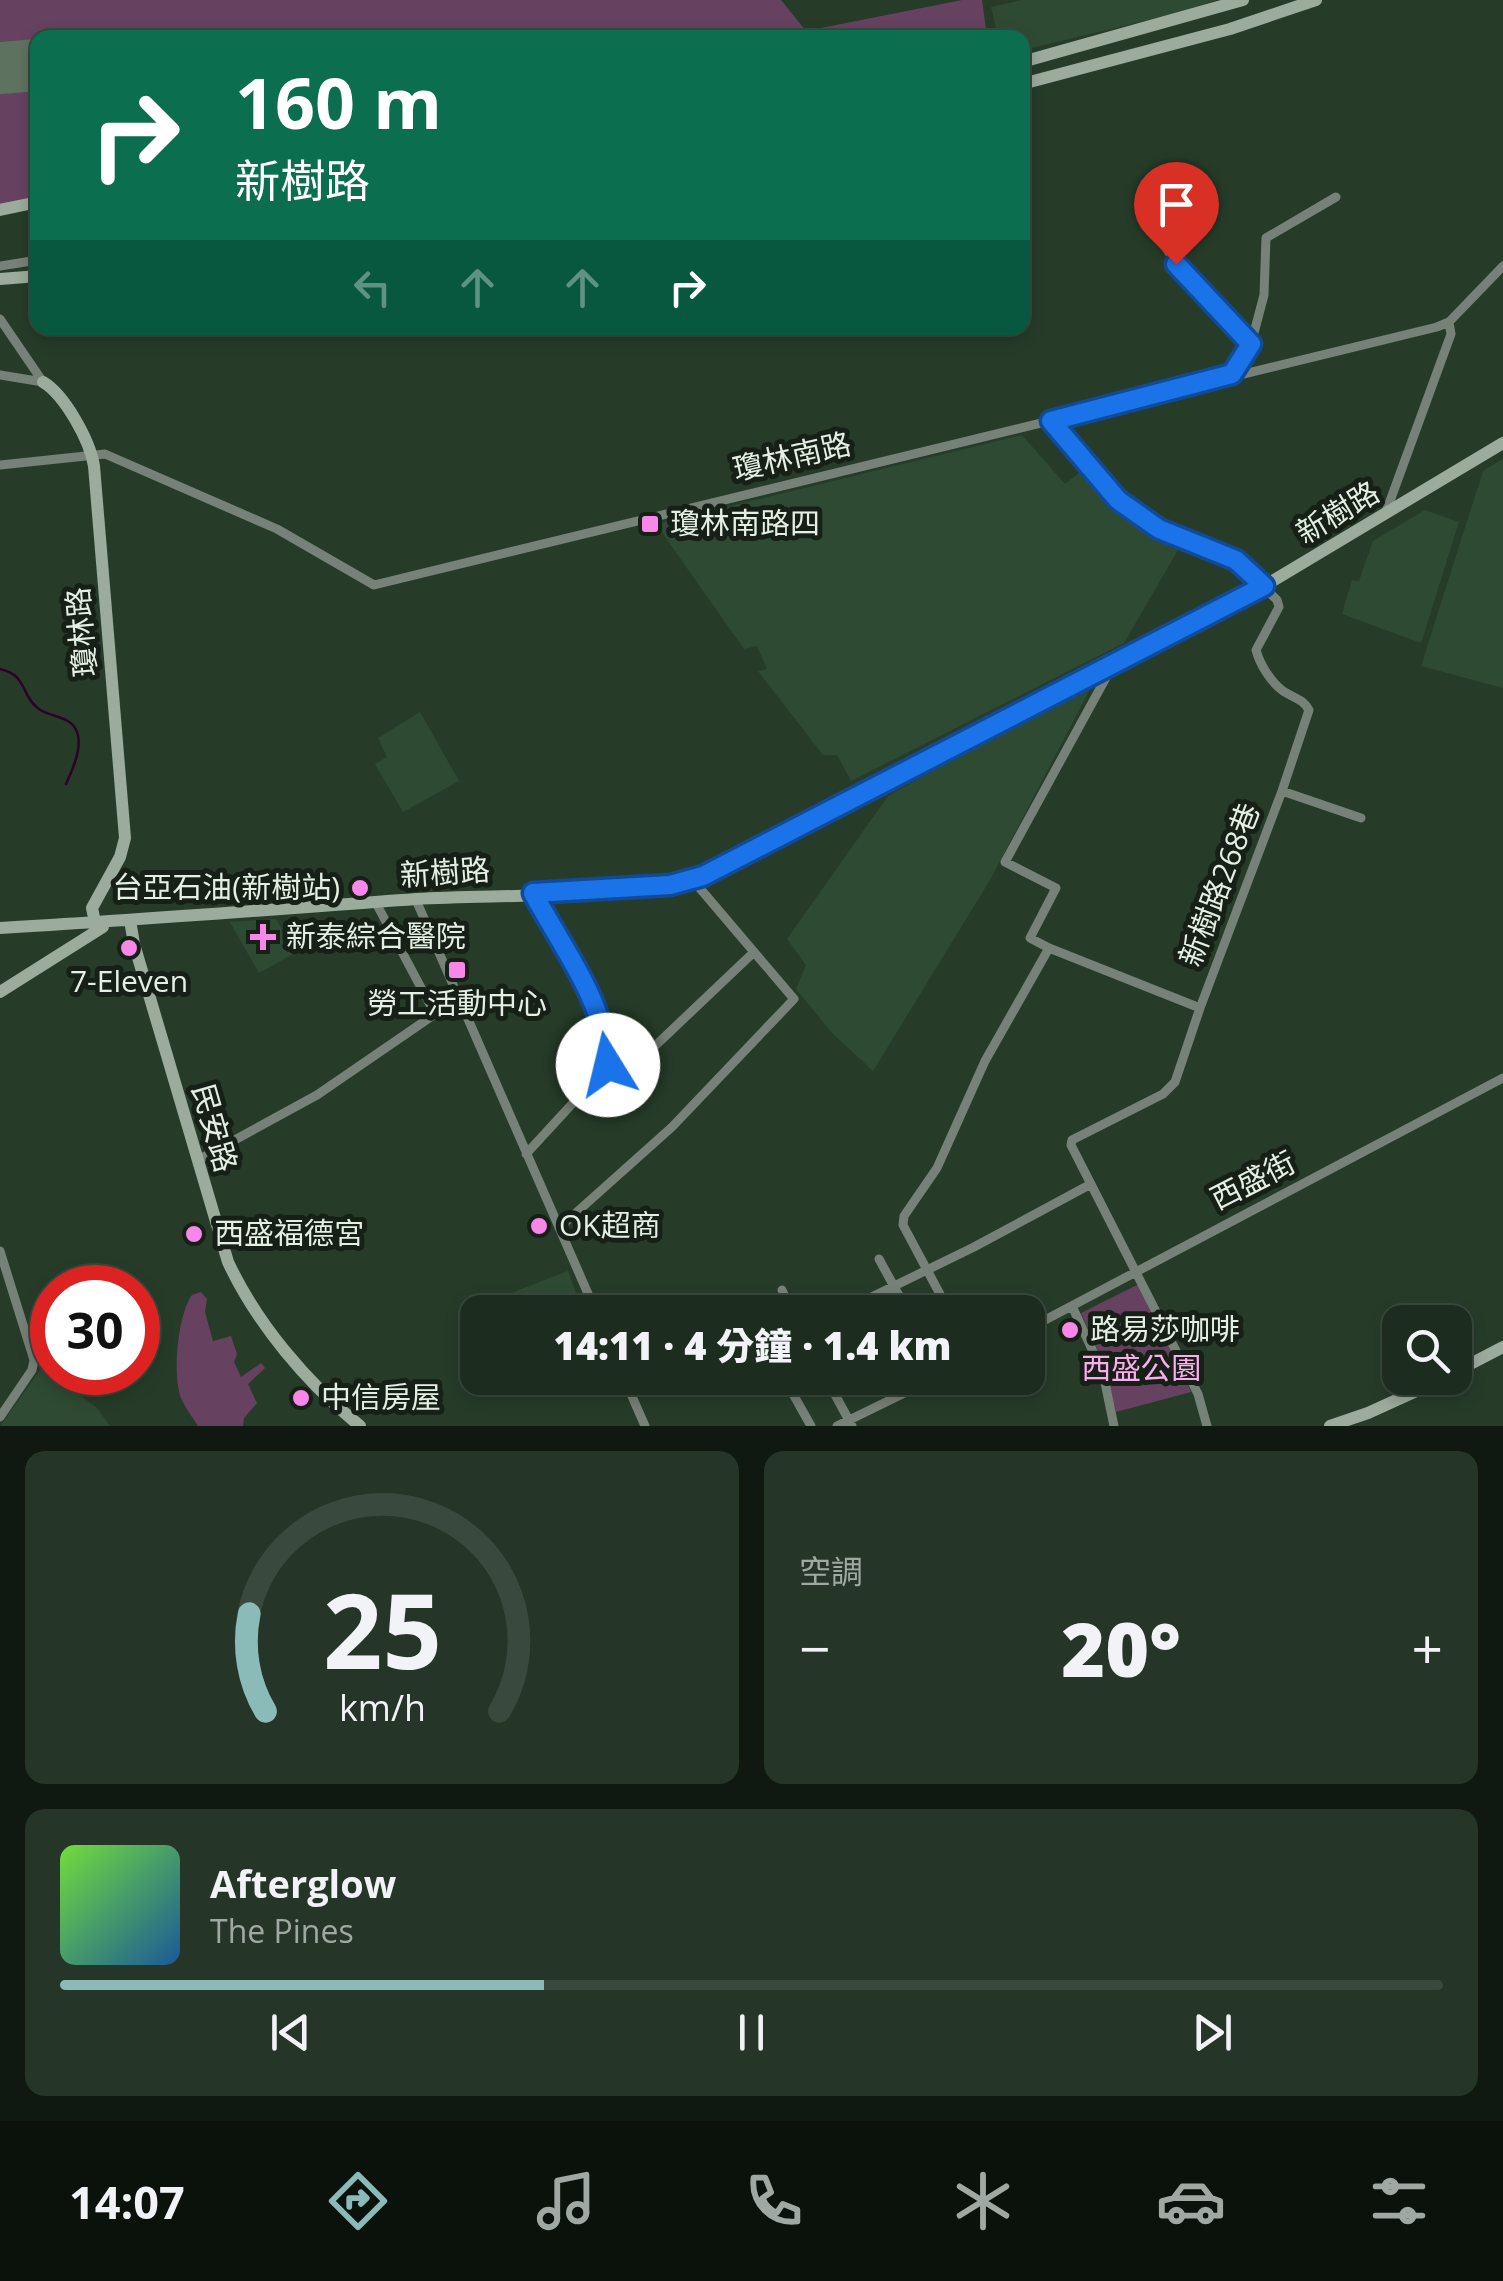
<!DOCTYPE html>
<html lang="zh-TW">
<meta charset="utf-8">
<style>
:root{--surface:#1c2d1f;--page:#253528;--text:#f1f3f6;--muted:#a0a8a4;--line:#3a493d;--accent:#8bbbb9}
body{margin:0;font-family:"Open Sans","Noto Sans TC",sans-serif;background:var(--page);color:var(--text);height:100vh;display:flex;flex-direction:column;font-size:38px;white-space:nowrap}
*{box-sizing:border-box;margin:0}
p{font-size:32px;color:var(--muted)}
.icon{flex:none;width:55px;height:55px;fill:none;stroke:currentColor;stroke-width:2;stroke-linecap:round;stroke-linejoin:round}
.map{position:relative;height:1426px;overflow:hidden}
.details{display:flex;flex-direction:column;gap:25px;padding:25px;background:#0f1911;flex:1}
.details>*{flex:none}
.guide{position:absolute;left:30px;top:30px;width:1000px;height:305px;border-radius:20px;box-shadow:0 5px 15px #0003,0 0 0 2px var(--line);background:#0b6e4f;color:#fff;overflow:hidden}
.fabs{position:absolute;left:1382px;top:1305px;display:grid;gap:20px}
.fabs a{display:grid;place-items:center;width:90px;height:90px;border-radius:20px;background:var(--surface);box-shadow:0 5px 15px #0003,0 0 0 2px var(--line);font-size:50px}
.speed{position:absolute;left:30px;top:1265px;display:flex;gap:20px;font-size:50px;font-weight:700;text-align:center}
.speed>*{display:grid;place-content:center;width:130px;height:130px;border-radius:50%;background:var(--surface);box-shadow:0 5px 15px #0003,0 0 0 2px var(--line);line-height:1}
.speed .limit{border:15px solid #d22;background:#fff;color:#111}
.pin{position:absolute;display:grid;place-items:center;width:85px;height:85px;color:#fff;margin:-102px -42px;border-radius:50% 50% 50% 0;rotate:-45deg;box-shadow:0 0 10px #0007}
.pin .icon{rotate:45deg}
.me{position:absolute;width:110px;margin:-55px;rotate:351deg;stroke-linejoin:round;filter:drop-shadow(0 0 8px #0008)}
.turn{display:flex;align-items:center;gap:35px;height:210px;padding:0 40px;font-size:45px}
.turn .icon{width:130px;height:130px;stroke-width:2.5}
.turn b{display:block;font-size:70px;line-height:85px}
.lanes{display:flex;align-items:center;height:95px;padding:0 40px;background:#0003;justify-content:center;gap:50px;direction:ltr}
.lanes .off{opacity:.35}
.big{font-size:75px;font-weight:800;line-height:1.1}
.details .widget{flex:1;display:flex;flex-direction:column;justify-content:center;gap:15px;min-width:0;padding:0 35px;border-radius:20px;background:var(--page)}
.details .dial{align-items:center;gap:0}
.dial svg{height:260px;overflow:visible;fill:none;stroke:var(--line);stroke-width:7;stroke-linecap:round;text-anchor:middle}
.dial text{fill:var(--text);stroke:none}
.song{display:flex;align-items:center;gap:30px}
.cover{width:120px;height:120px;border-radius:15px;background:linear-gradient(135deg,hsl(100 70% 55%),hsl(210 70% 35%))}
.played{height:10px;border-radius:5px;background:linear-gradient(90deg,var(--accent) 35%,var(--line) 35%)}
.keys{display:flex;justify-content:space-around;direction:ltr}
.heat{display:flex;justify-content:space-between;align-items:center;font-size:55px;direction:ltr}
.details .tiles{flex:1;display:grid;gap:25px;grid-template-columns:1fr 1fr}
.widget:last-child{grid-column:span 2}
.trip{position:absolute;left:460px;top:1295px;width:585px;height:100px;border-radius:20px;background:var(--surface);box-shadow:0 5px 15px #0003,0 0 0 2px var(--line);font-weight:800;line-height:100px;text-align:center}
.tabs{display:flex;height:160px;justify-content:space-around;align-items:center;background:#0b120c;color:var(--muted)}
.tabs .icon{width:70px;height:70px}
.tabs .selected{color:var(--accent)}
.tabs b{font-size:45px;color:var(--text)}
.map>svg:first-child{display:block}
</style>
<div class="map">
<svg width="1503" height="1426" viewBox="0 0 1503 1426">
<rect width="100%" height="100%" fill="#263c29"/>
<!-- built -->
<path fill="#2f4a32" d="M1022,0H1217L1170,15L1023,50L1022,38L998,37L991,7Z
M1022,435L1065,484L1083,470L1116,506L1182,543L1124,643L851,781L837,755H823L758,671L767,669L757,646L744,649L656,524Z
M1503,459V688L1421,666L1483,471Z
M1425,510L1459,522L1421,643L1342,614L1352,580L1359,581L1373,541Z
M1095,680L990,880L873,1071L833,1034L796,989L806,965L787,939L888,796Z
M420,712L459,781L403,812L375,764L387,757L378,738Z
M276,919L295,953L259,973L230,922Z
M568,1271L576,1293L559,1312H499L493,1300Z
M43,1366L97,1408L110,1426H0Z"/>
<!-- green -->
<path fill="#664260" d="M0,0H781L806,31L962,0H982L987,37L38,38L37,203L0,207Z
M1139,1284L1191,1392L1116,1412L1104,1364L1081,1313Z
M201,1292L207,1299L205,1312L213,1341L231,1336L237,1354L234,1362L241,1377L261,1363L265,1368L248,1384L257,1403L244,1418L243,1426H198C192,1417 185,1407 181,1398C172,1375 178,1314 192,1295Z"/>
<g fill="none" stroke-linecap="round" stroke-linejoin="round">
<!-- stream -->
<path stroke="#2e012a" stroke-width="2.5" d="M0,669C23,675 20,685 31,701C40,714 53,714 66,720C90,732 74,767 66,784"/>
<!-- runway -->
<path stroke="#5e7260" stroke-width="52" d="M0,68L38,65"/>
<!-- street -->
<path stroke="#768177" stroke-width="9" d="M1162,242L1176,263L1251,344
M0,266L38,260
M0,319L43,382
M1232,374L1251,344L1264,295L1266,238L1336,197
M0,375L43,382
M0,465L105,454L277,529L374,585L1437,327L1449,322L1503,266
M1386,512L1451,334L1449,322
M1282,791L1361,818
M416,900L596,1312
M376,903L435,1014
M1049,948L1030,938L1056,888L1005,862L1114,663
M1200,1008L1175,1082L1163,1094L1072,1140L1071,1145L1198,1394L1207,1426
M655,1046L754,952
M526,1154L608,1065C605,1003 562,947 533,893
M198,1160L317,1095L435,1014L461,1004
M559,1228L672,1127L794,999L692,879
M0,1251L34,1360L32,1370L0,1417
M879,1259L908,1312
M782,1290L792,1312
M1072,1306L1103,1373L1114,1426
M949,1311L903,1225L904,1216L937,1168L985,1061L1049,948L1200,1008L1282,791L1309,710C1303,699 1294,698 1283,691C1271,682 1260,665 1256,650L1279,607L1277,600L1236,560L1159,529L1118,500L1051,421
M841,1312L974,1247L1091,1184
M1028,1329L1503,1078
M624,1378L645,1426
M784,1378L811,1426
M826,1378L852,1426
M837,1426L935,1378"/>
<!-- secondary -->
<path stroke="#9bab9c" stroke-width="12" d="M1022,62L1243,0
M1022,84L1230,29L1316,0
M0,210L38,202
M0,279L38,276
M43,382C65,395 90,441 94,466L125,838L120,857L92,908L96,927
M130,920L134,944L228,1262C257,1324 307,1383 360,1426
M0,928C139,920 278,909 416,899C506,894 618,900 703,875L1116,660L1254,592L1503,443
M0,992L103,927
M1455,1372L1503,1347
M1330,1426L1368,1413L1445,1378"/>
</g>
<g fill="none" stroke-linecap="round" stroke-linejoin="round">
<defs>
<path id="route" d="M608,1065C606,1003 562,947 533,893L670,885L703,876L1264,586L1236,560L1159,529L1118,500L1051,421L1232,374L1251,344L1176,264"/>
</defs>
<!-- route casing -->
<use href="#route" stroke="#114b97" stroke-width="25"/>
<!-- route -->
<use href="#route" stroke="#1a73e8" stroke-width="18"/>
</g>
<!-- markers -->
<g fill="#f987e9" stroke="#162017" stroke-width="4">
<rect x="640" y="514" width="20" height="20" rx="5"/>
<circle cx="360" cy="888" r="10"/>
<path d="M258 922h10v10h10v10h-10v10h-10v-10h-10v-10h10z"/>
<circle cx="129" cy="948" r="10"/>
<rect x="447" y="960" width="20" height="20" rx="5"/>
<circle cx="539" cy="1226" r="10"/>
<circle cx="194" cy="1234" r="10"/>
<circle cx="1070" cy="1330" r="10"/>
<circle cx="301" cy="1398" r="10"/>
</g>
<g text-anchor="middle" stroke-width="10" stroke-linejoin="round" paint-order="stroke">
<!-- street labels -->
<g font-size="30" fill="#e2efe2" stroke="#162017">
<text transform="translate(792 457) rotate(-13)" y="10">瓊林南路</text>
<text transform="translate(1338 513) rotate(-31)" y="10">新樹路</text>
<text transform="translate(82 632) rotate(-95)" y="10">瓊林路</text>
<text transform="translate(445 873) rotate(-4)" y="10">新樹路</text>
<text transform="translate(1220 885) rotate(-69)" y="10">新樹路268巷</text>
<text transform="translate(214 1128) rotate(74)" y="10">民安路</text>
<text transform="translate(1253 1181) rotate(-27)" y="10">西盛街</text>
</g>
<!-- poi labels -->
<g font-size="30" fill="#e2efe2" stroke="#162017" text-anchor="start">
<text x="670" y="534">瓊林南路四</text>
<text x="340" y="898" text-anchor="end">台亞石油(新樹站)</text>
<text x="286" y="947">新泰綜合醫院</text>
<text x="129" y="992" text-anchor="middle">7-Eleven</text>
<text x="457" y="1014" text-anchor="middle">勞工活動中心</text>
<text x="559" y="1236">OK超商</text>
<text x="214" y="1244">西盛福德宮</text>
<text x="1090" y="1340">路易莎咖啡</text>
<text x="321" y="1408">中信房屋</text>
</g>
<!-- park labels -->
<g font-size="30" fill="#fbadee" stroke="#162017">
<text x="1141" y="1379">西盛公園</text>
</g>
</g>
</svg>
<div class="fabs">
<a><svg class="icon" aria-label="search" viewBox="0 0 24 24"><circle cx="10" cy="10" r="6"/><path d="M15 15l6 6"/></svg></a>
</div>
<div class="speed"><div class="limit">30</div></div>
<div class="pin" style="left:1176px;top:264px;background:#d93025"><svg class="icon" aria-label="arrive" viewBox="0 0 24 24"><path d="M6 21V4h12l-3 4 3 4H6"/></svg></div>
<svg class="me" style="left:608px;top:1065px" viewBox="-20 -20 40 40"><circle r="19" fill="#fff"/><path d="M0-13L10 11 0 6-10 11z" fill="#1a73e8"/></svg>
<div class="trip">14:11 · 4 分鐘 · 1.4 km</div>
<div class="guide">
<div class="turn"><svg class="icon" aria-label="right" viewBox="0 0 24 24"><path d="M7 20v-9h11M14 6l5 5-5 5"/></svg><div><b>160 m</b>新樹路</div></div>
<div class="lanes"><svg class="icon off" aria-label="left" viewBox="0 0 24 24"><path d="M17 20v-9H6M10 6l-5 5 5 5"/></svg><svg class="icon off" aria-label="ahead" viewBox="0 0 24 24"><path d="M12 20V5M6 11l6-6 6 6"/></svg><svg class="icon off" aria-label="ahead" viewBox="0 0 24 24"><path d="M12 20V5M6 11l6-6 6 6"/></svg><svg class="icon" aria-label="right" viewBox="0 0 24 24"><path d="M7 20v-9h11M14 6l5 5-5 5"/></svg></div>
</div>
</div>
<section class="details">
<div class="tiles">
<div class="widget dial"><svg viewBox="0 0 100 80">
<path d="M14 69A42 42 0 1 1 86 69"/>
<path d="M14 69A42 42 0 0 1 9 39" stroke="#8bbbb9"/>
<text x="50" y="56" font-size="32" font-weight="700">25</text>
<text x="50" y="72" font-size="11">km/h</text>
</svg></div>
<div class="widget"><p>空調</p>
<div class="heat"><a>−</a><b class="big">20°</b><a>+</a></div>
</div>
<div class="widget">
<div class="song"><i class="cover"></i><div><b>Afterglow</b><p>The Pines</p></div></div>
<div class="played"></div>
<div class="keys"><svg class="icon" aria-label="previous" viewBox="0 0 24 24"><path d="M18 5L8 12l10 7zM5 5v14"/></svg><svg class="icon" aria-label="pause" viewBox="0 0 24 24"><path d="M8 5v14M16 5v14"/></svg><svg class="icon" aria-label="next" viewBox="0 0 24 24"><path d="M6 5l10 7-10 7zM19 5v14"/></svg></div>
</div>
</div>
</section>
<nav class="tabs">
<b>14:07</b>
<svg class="icon selected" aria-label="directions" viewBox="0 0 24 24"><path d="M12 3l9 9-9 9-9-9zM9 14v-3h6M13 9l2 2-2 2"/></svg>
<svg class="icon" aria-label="music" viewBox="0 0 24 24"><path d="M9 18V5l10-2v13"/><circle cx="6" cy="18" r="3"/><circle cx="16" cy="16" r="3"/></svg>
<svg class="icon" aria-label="phone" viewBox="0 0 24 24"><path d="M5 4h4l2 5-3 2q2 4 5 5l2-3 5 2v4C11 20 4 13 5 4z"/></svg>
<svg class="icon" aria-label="climate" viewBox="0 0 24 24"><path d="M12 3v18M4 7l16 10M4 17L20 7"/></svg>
<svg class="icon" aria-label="car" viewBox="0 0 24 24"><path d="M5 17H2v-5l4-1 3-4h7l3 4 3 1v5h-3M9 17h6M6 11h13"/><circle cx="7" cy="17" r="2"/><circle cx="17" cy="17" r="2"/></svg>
<svg class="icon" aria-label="filters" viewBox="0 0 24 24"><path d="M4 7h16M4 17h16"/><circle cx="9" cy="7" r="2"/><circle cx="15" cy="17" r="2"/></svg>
</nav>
